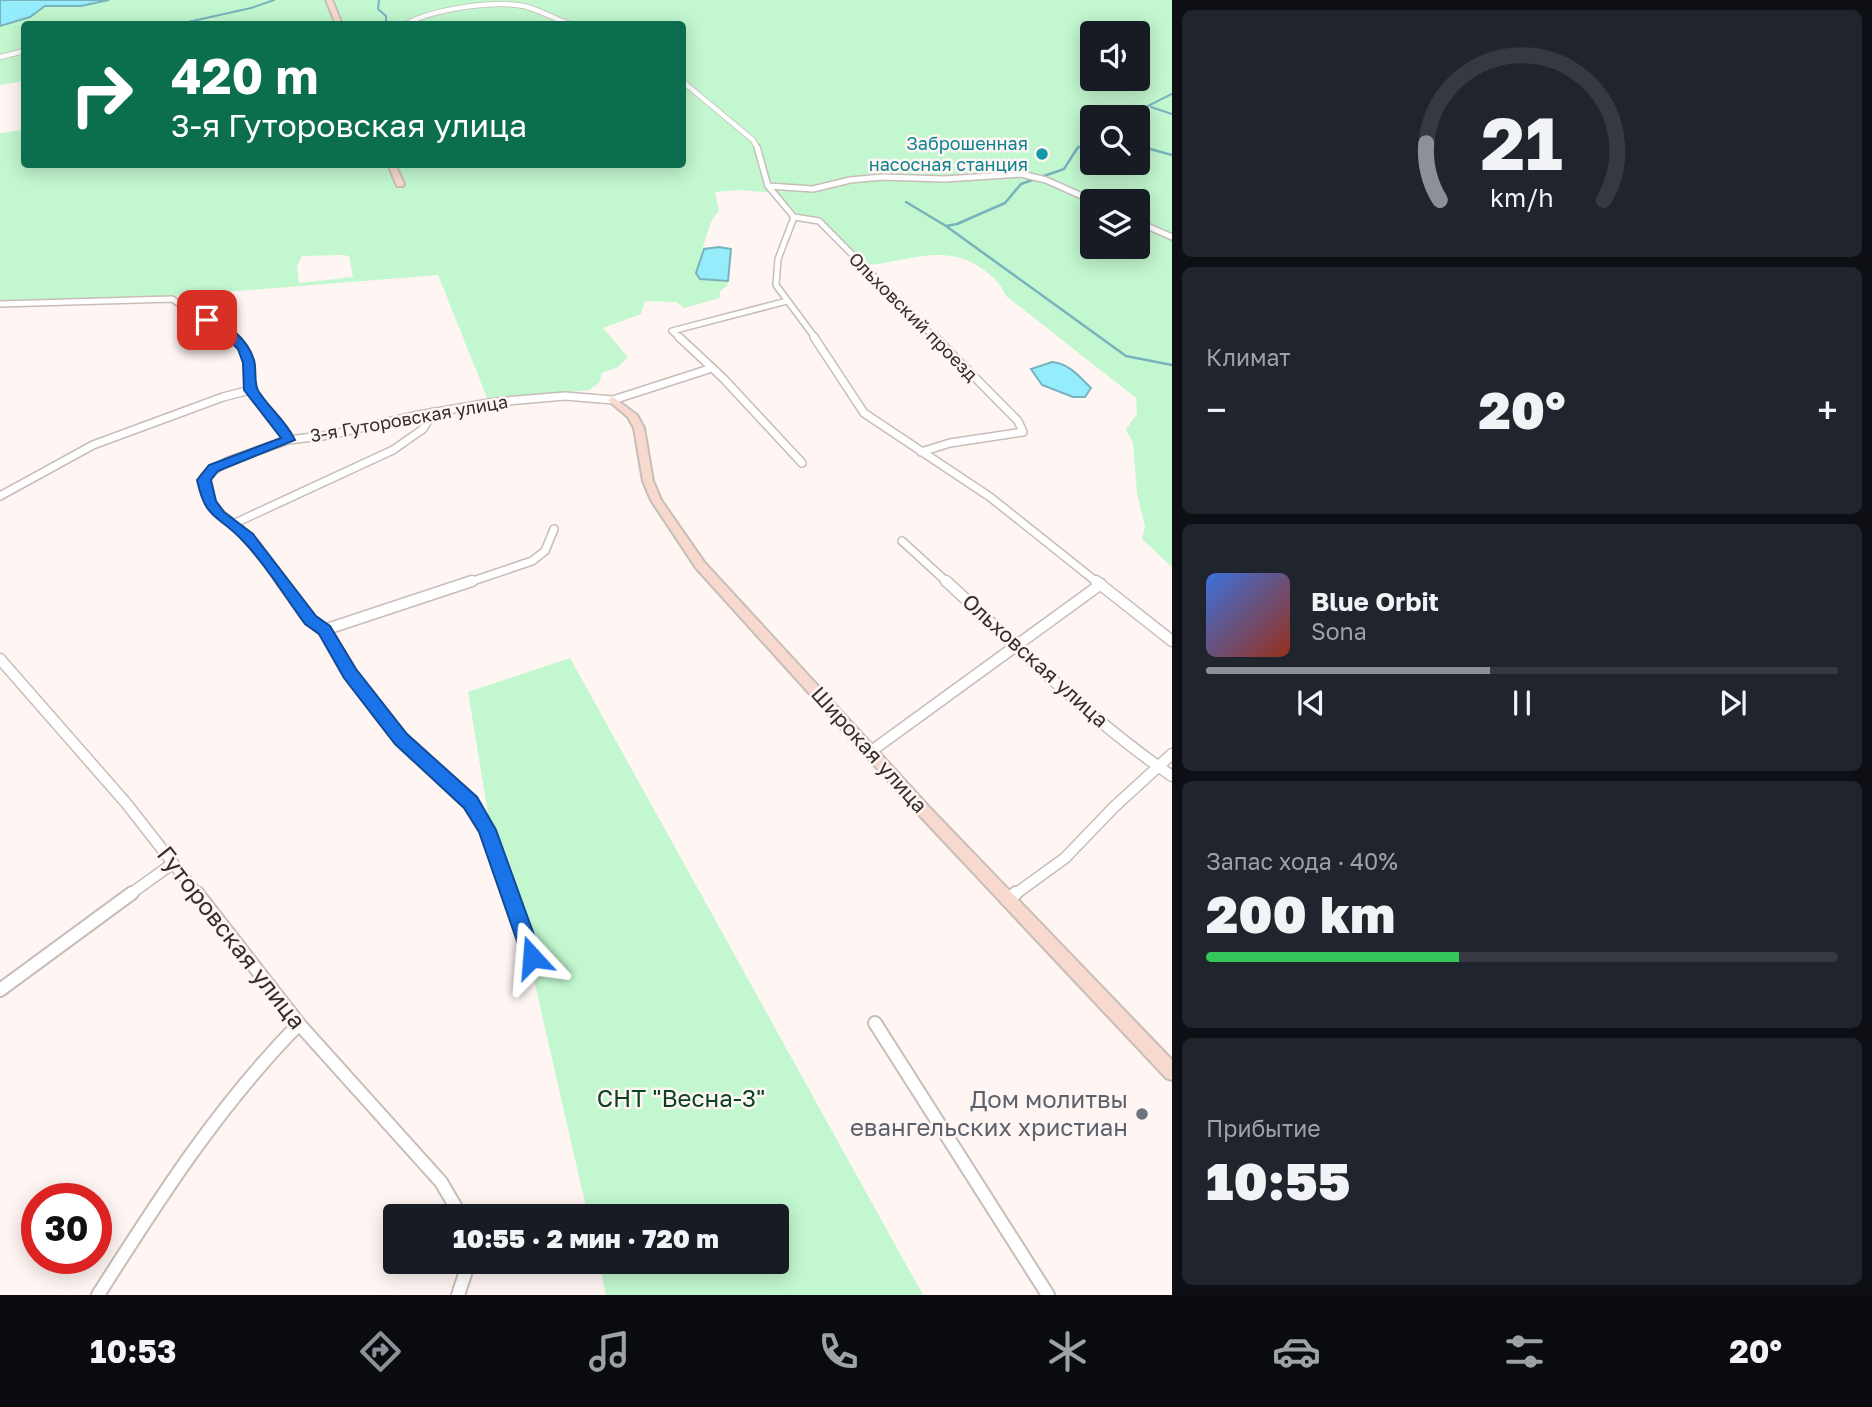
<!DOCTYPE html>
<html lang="ru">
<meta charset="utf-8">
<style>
:root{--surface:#171b24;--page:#20242c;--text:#f1f3f6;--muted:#9ea1a6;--line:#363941;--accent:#8c9099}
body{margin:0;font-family:"Golos Text",sans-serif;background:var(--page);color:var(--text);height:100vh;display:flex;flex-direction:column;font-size:26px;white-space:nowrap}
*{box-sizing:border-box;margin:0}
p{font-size:23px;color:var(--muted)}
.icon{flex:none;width:38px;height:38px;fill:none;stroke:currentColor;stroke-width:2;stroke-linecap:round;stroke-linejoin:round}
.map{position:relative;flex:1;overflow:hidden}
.panel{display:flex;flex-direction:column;gap:10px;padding:10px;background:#0d0f14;width:700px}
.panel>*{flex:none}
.banner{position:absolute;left:21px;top:21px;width:665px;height:147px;border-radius:7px;box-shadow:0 4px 18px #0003;background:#0b6e4f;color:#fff;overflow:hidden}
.controls{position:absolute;left:1080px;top:21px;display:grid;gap:14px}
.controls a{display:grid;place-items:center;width:70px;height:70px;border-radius:7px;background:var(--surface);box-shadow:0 4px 18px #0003;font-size:35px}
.speed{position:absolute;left:21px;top:1183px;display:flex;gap:14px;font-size:35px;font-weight:700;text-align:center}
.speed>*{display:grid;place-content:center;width:91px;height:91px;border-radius:50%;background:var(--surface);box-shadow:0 4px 18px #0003;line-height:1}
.speed .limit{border:10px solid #d22;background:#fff;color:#111}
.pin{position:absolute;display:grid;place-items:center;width:60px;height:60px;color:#fff;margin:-30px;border-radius:14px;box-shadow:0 4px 10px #0006}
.me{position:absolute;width:77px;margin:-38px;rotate:341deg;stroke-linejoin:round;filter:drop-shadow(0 0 5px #0008)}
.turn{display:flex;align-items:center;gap:24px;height:147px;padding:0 35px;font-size:32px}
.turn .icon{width:91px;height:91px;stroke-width:2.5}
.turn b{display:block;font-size:49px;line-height:60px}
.big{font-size:52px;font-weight:800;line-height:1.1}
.panel .card{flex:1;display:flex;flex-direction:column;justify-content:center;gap:10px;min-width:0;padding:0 24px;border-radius:10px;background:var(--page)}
.panel .dial{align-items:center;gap:0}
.dial svg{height:182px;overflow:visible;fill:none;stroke:var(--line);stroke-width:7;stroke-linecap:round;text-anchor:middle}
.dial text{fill:var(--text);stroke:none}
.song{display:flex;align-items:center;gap:21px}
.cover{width:84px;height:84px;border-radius:10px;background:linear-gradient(135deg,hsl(220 70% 55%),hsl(10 70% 35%))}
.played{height:7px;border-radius:4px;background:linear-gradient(90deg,var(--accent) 45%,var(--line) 45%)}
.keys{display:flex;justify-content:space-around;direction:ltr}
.heat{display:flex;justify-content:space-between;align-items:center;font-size:38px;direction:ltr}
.charge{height:10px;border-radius:5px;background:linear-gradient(90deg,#34c759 40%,var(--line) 0)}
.trip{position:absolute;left:383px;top:1204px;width:406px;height:70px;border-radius:7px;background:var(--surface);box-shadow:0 4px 18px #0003;font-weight:800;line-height:70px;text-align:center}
.dock{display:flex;height:112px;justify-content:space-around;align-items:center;background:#090b0e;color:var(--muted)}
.dock .icon{width:49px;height:49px}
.dock .selected{color:var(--accent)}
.dock b{font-size:32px;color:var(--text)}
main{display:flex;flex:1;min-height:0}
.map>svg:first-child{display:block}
</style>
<main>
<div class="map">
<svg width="1172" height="1295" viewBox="0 0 1172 1295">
<rect width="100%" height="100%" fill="#fff6f3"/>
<!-- green -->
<path fill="#c2f7cf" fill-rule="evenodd" d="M109,0H1172V567L1142,539L1145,526L1137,493L1133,443L1126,429L1137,414L1136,398L1006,296C1000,283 993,276 981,268C945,243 909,261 869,265L862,262L825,224L812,216L798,214L777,193L738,190L715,192L719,211C706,223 703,254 696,273L705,280L728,281L727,286L720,291V298L684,308L676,302L645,301L641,314L603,328L628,357L618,367L602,373L599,383L589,390L488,400L438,275L174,296L0,305V133L24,130V164H682V24H24V81L0,85V26L30,17L45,6H81ZM1092,33H1138V79H1092ZM1092,117H1138V163H1092ZM1092,201H1138V247H1092ZM342,255L349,256L353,277L299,283L297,267L302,256Z
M570,658L923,1295H606L599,1262H777V1216H588L529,958L488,814L468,692Z"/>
<!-- water -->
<path fill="#95ecfb" stroke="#78b3bd" stroke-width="2" d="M0,0H109L81,6H45L30,17L0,26Z
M719,247L731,249L728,281L700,279L696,273L704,249Z
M1052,362C1068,363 1079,376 1091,388L1085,397H1073L1042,385L1031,369Z"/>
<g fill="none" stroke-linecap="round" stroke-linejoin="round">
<!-- stream-far1 -->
<path stroke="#78b3bd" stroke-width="2" d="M379,0L378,9L386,16V23L392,24
M179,24L251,8L274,0
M1151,107L1172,114
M1126,117L1172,94
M1138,146L1149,149
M1077,149L1092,136"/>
<!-- stream -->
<path stroke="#78b3bd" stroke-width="2.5" d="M1143,147L1172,155
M906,202L946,226L957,224L1005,203L1021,184L1064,169L1078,147
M946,226L1126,356L1172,365"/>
<defs>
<path id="street-far4" d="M406,24C433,9 494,0 524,6C540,10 554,19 570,24
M0,57L24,51
M682,81L753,140L758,149"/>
<path id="street-far3" d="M757,147L768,186L813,189L850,180L882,177L944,179L1021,174L1046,180L1093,201
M768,186L794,217L778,259L776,285L816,339
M794,217L819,221L936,339
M1138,222L1172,237
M0,304L172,299L235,339
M681,339L672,331L787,301"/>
<path id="street-far2" d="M233,337L246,353L250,390
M679,337L723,378L802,463
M814,337L864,413L990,497L1098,583
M921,452L950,443L1023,432L1018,421L935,337
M0,496L93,445L223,397L250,390L288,440
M233,524L393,450L423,429L433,412
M902,541L948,583
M283,583C272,568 261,553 250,539C227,513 207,516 205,476L228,461L288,440L330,435L413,416L495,402L565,396L613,400L712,368
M467,583L532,561L545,551L554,529"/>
<path id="street-far1" d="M281,581L311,620L329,636L350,673L401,739L471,802L487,830L510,895
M946,581C1019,648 1090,720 1172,776
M1096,581L1172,641
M324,630L472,581
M0,659L126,803L198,895
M870,752L1101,584
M129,895L172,864
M1014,895L1065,858L1114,807L1172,754"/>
<path id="street" d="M197,893L299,1024L441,1182L461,1216
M509,893L532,957
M1007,900L1016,893
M0,990L132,893
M875,1023L1048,1295
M98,1295C159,1199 219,1105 299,1024
M458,1295L469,1262"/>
<path id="secondary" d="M326,0H332L342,24H336Z
M388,164H395L404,184L403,186H397Z
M613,397L637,415L644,428L653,481L661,500L704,562L931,809L1172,1060V1080L1166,1078L921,817L696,568L651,500L643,481L634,428L628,417L608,400Z"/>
</defs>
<!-- street-far4 casing -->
<use href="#street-far4" stroke="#c7bdb9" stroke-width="6"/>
<!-- street-far3 casing -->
<use href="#street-far3" stroke="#c7bdb9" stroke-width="8"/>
<!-- street-far2 casing -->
<use href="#street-far2" stroke="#c7bdb9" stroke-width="10"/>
<!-- street-far1 casing -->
<use href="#street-far1" stroke="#c7bdb9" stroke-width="13"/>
<!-- street casing -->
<use href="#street" stroke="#c7bdb9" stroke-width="16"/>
<!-- secondary casing -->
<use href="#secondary" stroke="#c7bdb9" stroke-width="4"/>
<!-- street-far4 -->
<use href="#street-far4" stroke="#fff" stroke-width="4.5"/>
<!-- street-far3 -->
<use href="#street-far3" stroke="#fff" stroke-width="5"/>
<!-- street-far2 -->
<use href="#street-far2" stroke="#fff" stroke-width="7"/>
<!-- street-far1 -->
<use href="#street-far1" stroke="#fff" stroke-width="10"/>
<!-- street -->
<use href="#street" stroke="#fff" stroke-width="12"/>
<!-- secondary -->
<use href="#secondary" fill="#f7d9ce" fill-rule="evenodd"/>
</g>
<!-- route -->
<path fill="#1a73e8" stroke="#114b97" stroke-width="2" d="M203,317C223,315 249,342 254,360C257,370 253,384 259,392C270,409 286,421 295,440L218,471L211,480L216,501L224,512L253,534L316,616L330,626L356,669L407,734L477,797L496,830L542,957L539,964L532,967L525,964L479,832L464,808L395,744L344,678L319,634L305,624C285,597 267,566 244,542C219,514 206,522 197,480L209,465L281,438L244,390L243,363L238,349L221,333L203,322Z"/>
<!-- markers -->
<circle fill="#0f9aa8" stroke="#fff6f3" stroke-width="2.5" cx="1042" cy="154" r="7"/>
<circle fill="#6b7280" stroke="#fff6f3" stroke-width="2.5" cx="1142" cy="1114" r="7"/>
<g text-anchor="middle" stroke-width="5" stroke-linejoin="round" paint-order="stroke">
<!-- far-culture labels -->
<g font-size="18" fill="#0d838f" stroke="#fff6f3" text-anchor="end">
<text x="1028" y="150">Заброшенная<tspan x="1028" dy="21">насосная станция</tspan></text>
</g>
<!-- far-street labels -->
<g font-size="18" fill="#332f2d" stroke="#fff6f3">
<text transform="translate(913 317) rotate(45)" y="6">Ольховский проезд</text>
<text transform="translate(409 419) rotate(-10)" y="6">3-я Гуторовская улица</text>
</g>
<!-- street labels -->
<g font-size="21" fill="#332f2d" stroke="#fff6f3">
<text transform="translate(1035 661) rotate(42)" y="7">Ольховская улица</text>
<text transform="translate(869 750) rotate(48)" y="7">Широкая улица</text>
</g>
<!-- near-street labels -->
<g font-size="24" fill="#332f2d" stroke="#fff6f3">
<text transform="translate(231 938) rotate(52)" y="8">Гуторовская улица</text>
</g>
<!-- near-park labels -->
<g font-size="24" fill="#094321" stroke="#fff6f3">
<text x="681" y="1107">СНТ "Весна-3"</text>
</g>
<!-- near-worship labels -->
<g font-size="24" fill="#5b616d" stroke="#fff6f3" text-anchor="end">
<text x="1128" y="1108">Дом молитвы<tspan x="1128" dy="28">евангельских христиан</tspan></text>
</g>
</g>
</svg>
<div class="controls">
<a><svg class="icon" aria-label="sound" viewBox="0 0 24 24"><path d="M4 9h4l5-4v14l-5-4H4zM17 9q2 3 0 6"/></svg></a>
<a><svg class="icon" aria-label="search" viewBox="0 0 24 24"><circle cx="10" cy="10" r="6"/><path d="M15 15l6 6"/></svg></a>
<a><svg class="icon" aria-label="layers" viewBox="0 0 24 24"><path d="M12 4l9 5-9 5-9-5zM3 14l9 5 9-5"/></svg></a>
</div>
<div class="speed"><div class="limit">30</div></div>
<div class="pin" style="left:207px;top:320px;background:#d93025"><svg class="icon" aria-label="arrive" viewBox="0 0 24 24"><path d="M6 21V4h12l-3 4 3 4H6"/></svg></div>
<svg class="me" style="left:532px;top:957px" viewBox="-20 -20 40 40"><path d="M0-17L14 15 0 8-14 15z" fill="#1a73e8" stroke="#fff" stroke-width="4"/></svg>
<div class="trip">10:55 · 2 мин · 720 m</div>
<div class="banner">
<div class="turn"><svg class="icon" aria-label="right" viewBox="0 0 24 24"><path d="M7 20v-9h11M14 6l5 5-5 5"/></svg><div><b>420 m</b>3-я Гуторовская улица</div></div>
</div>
</div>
<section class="panel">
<div class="card dial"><svg viewBox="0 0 100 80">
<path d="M14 69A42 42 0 1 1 86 69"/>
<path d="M14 69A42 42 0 0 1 8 44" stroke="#8c9099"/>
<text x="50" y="56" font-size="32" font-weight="700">21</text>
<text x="50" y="72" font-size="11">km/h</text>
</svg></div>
<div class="card"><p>Климат</p>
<div class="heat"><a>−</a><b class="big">20°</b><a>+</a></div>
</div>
<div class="card">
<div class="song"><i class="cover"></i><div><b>Blue Orbit</b><p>Sona</p></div></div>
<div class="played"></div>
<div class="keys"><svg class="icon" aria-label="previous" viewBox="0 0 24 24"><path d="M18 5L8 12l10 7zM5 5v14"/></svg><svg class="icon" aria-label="pause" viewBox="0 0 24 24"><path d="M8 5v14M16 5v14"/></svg><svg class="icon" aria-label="next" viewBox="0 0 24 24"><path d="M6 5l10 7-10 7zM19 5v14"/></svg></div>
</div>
<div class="card"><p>Запас хода · 40%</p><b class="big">200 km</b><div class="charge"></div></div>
<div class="card"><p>Прибытие</p><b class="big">10:55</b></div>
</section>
</main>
<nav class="dock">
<b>10:53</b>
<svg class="icon selected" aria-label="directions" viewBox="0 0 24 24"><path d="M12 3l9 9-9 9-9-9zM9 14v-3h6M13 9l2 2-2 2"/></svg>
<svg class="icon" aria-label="music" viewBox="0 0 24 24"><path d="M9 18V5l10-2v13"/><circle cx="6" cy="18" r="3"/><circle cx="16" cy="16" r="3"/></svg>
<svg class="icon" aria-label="phone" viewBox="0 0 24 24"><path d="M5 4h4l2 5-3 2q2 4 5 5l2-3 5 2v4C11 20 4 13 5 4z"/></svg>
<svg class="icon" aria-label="climate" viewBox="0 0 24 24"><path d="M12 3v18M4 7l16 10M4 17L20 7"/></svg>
<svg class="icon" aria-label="car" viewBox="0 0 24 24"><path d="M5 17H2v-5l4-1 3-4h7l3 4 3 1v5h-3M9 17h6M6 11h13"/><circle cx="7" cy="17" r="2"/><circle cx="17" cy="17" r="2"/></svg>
<svg class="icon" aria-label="filters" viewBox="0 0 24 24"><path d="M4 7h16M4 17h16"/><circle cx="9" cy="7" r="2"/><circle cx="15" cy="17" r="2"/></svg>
<b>20°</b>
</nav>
